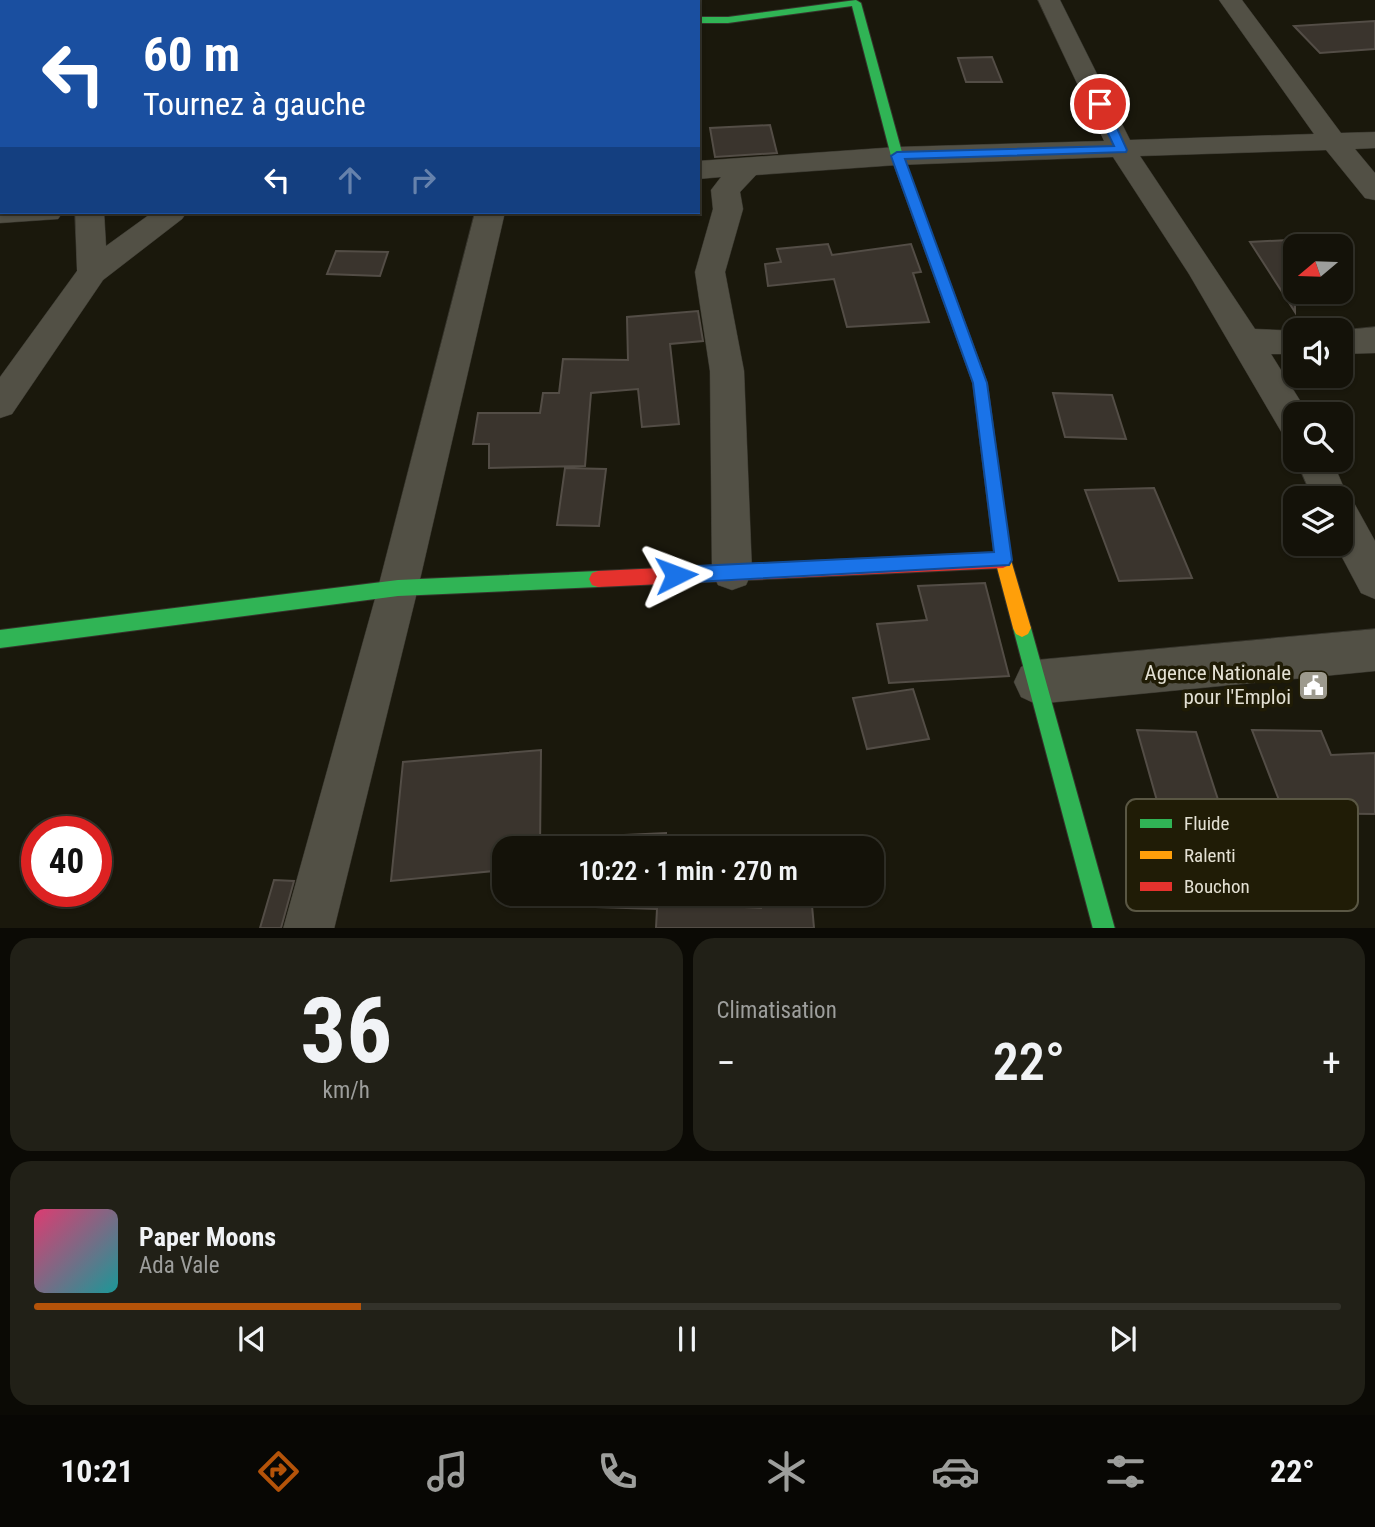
<!DOCTYPE html>
<html lang="fr">
<meta charset="utf-8">
<style>
:root{--surface:#141209;--page:#212017;--text:#f1f3f6;--muted:#9d9e9c;--line:#33322a;--accent:#b45309}
body{margin:0;font-family:"Roboto Condensed",sans-serif;background:var(--page);color:var(--text);height:100vh;display:flex;flex-direction:column;font-size:26px;white-space:nowrap}
*{box-sizing:border-box;margin:0}
p{font-size:23px;color:var(--muted)}
.icon{flex:none;width:38px;height:38px;fill:none;stroke:currentColor;stroke-width:2;stroke-linecap:round;stroke-linejoin:round}
.map{position:relative;height:928px;overflow:hidden}
.panel{display:flex;flex-direction:column;gap:10px;padding:10px;background:#0b0a05;flex:1}
.panel>*{flex:none}
.hud{position:absolute;left:0px;top:0px;width:700px;height:214px;box-shadow:0 2px 5px #0004,0 0 0 2px var(--line);background:#1a4fa0;color:#fff;overflow:hidden}
.needle{width:46px;rotate:251deg}
.buttons{position:absolute;left:1283px;top:234px;display:grid;gap:14px}
.buttons a{display:grid;place-items:center;width:70px;height:70px;border-radius:14px;background:var(--surface);box-shadow:0 2px 5px #0004,0 0 0 2px var(--line);font-size:35px}
.speed{position:absolute;left:21px;top:816px;display:flex;gap:14px;font-size:35px;font-weight:700;text-align:center}
.speed>*{display:grid;place-content:center;width:91px;height:91px;border-radius:50%;background:var(--surface);box-shadow:0 2px 5px #0004,0 0 0 2px var(--line);line-height:1}
.speed .limit{border:10px solid #d22;background:#fff;color:#111}
.pin{position:absolute;display:grid;place-items:center;width:60px;height:60px;color:#fff;margin:-30px;border:4px solid #fff;border-radius:50%;box-shadow:0 2px 7px #0007}
.me{position:absolute;width:77px;margin:-38px;rotate:87deg;stroke-linejoin:round;filter:drop-shadow(0 0 5px #0008)}
.turn{display:flex;align-items:center;gap:24px;height:147px;padding:0 28px;font-size:32px}
.turn .icon{width:91px;height:91px;stroke-width:2.5}
.turn b{display:block;font-size:49px;line-height:60px}
.lanes{display:flex;align-items:center;height:66px;padding:0 28px;background:#0003;justify-content:center;gap:35px;direction:ltr}
.lanes .off{opacity:.35}
.big{font-size:52px;font-weight:600;line-height:1.1}
.panel .card{flex:1;display:flex;flex-direction:column;justify-content:center;gap:10px;min-width:0;padding:0 24px;border-radius:21px;background:var(--page)}
.panel .dial{align-items:center;gap:0}
.dial b{font-size:91px;line-height:1}
.song{display:flex;align-items:center;gap:21px}
.cover{width:84px;height:84px;border-radius:10px;background:linear-gradient(135deg,hsl(340 70% 55%),hsl(180 70% 35%))}
.played{height:7px;border-radius:4px;background:linear-gradient(90deg,var(--accent) 25%,var(--line) 25%)}
.keys{display:flex;justify-content:space-around;direction:ltr}
.heat{display:flex;justify-content:space-between;align-items:center;font-size:38px;direction:ltr}
.panel .tiles{flex:1;display:grid;gap:10px;grid-template-columns:1fr 1fr}
.card:last-child{grid-column:span 2}
.trip{position:absolute;left:492px;top:836px;width:392px;height:70px;border-radius:21px;background:var(--surface);box-shadow:0 2px 5px #0004,0 0 0 2px var(--line);font-weight:600;line-height:70px;text-align:center}
.menu{display:flex;height:112px;justify-content:space-around;align-items:center;background:#080704;color:var(--muted)}
.menu .icon{width:49px;height:49px}
.menu .active{color:var(--accent)}
.menu b{font-size:32px;color:var(--text)}
.map>svg:first-child{display:block}
</style>
<div class="map">
<svg width="1375" height="929" viewBox="0 0 1375 929">
<rect width="100%" height="100%" fill="#1a180c"/>
<!-- building -->
<path fill="#3a342d" stroke="#534d46" stroke-width="2" d="M1375,21V49L1320,53L1294,26Z
M992,57L1002,82H966L958,58Z
M770,125L777,153L715,157L710,128Z
M1289,240L1295,249V312L1250,242Z
M828,244L832,255L911,244L921,272L913,273L929,322L847,327L834,279L768,286L765,264L781,262L777,249Z
M336,251L388,252L380,276L327,274Z
M698,311L703,341L670,344L679,424L642,427L638,389L591,393L585,466L489,468V444H473L478,413H540L543,393H559L563,359L628,360L627,317Z
M1053,393L1112,395L1126,439L1065,437Z
M565,468L606,469L599,526L557,525Z
M1154,488L1192,578L1119,581L1085,490Z
M985,583L1009,676L889,683L877,624L927,620L918,586Z
M913,689L929,739L867,749L853,698Z
M1137,730L1196,732L1224,818L1161,815Z
M1252,730L1321,731L1331,755L1375,753V814L1284,813Z
M541,750L540,849H504V870L391,881L403,762Z
M666,833V849H570L571,840L603,841V836Z
M274,880L294,881L281,928H260Z
M566,894H690V904L761,908L762,894H811L814,928H656L657,909L565,906Z"/>
<g fill="none" stroke-linecap="round" stroke-linejoin="round">
<defs>
<path id="street" d="M55,0H78L54,2Z
M541,0H563L540,2Z
M1038,0H1060L1130,140L1314,134L1219,0H1242L1341,133L1375,132V148L1355,149L1375,173V200L1365,198L1326,150L1140,156L1255,329L1302,331H1295V354H1271L1309,415H1295V438L1282,433L1189,274L1113,157L897,165L756,175L740,192L743,209L725,272L744,371L752,572L746,585L732,590L718,585L712,572L710,371L695,272L713,209L711,190L721,177L698,179V161L897,147L1104,141Z
M0,44H2V58H0Z
M2,85V103L0,104V86Z
M0,138H2V155H0Z
M0,203L2,212H63L58,219L0,223Z
M75,212H104L106,246L153,212H187L182,219L103,280L12,414L0,418V377L77,271Z
M475,212H505L418,588L334,929H283L378,588Z
M1375,327V353L1340,354V331H1333Z
M1296,460H1332L1350,502L1354,503L1375,541V599L1361,593L1335,544H1340V499H1313Z
M1375,629V671L1036,704L1021,697L1014,682L1021,667L1036,660Z"/>
<path id="fast" d="M856,0L861,3L903,156L987,383L980,389L973,383L891,156L852,6L728,23H698V17H728Z
M598,571L604,573L607,579L604,585L598,587L398,596L0,648V630L398,580Z
M1022,619L1028,622L1031,628L1115,929H1093L1013,628L1016,622Z"/>
<path id="slow" d="M980,377L987,383L1011,560L1031,628L1028,634L1022,637L1016,634L1013,628L995,560L973,383Z"/>
<path id="jam" d="M1003,552L1009,555L1011,560L1009,565L1003,568L598,587L592,585L589,579L592,573L598,571Z"/>
</defs>
<!-- street casing -->
<use href="#street" stroke="#36342c" stroke-width="1"/>
<!-- fast casing -->
<use href="#fast" stroke="#36342c" stroke-width="2"/>
<!-- slow casing -->
<use href="#slow" stroke="#36342c" stroke-width="2"/>
<!-- jam casing -->
<use href="#jam" stroke="#36342c" stroke-width="2"/>
<!-- street -->
<use href="#street" fill="#525045" fill-rule="evenodd"/>
<!-- fast -->
<use href="#fast" fill="#30b455" fill-rule="evenodd"/>
<!-- slow -->
<use href="#slow" fill="#ff9f0a" fill-rule="evenodd"/>
<!-- jam -->
<use href="#jam" fill="#e5322d" fill-rule="evenodd"/>
</g>
<!-- route -->
<path fill="#1a73e8" stroke="#114b97" stroke-width="2" d="M1100,101L1106,104L1127,150L1126,152L905,159L987,383L1012,560L1009,565L676,583L670,581L668,575L676,567L994,552L973,383L891,156L897,152L1114,146L1094,104Z"/>
<!-- icons -->
<defs>
<symbol id="civic-square" viewBox="-11 -11 22 22"><rect x="-9" y="-9" width="18" height="18" rx="4" fill="#9d9a8d" stroke="#201c06"/><path d="M-.6-6.5H3V-4.5H.6V-3L4-1V1h2V6H-6V1h2V-1L-.6-3ZM-1.2 2.5V6h2.4V2.5Z" fill="#fff"/></symbol>
</defs>
<g fill-rule="evenodd">
<use href="#civic-square" x="1296" y="668" width="35" height="35"/>
</g>
<g text-anchor="middle" stroke-width="7" stroke-linejoin="round" paint-order="stroke">
<!-- poi labels -->
<g font-size="21" fill="#e3e0d3" stroke="#201c06" text-anchor="end">
<text x="1291" y="680">Agence Nationale<tspan x="1291" dy="24">pour l'Emploi</tspan></text>
</g>
</g>
<!-- legend -->
<rect x="1126" y="799" width="232" height="112" rx="10" fill="#201c06" stroke="#5a5744" stroke-width="2"/>
<rect x="1140" y="819" width="32" height="9" fill="#30b455"/>
<rect x="1140" y="851" width="32" height="8" fill="#ff9f0a"/>
<rect x="1140" y="882" width="32" height="9" fill="#e5322d"/>
<g font-size="19" fill="#e3e0d3">
<text x="1184" y="830">Fluide</text>
<text x="1184" y="862">Ralenti</text>
<text x="1184" y="893">Bouchon</text>
</g>
</svg>
<div class="buttons">
<a><svg class="needle" viewBox="-14 -14 28 28"><path d="M0-13l5 13h-10z" fill="#e53935"/><path d="M0 13l5-13h-10z" fill="#9d9e9c"/></svg></a>
<a><svg class="icon" aria-label="sound" viewBox="0 0 24 24"><path d="M4 9h4l5-4v14l-5-4H4zM17 9q2 3 0 6"/></svg></a>
<a><svg class="icon" aria-label="search" viewBox="0 0 24 24"><circle cx="10" cy="10" r="6"/><path d="M15 15l6 6"/></svg></a>
<a><svg class="icon" aria-label="layers" viewBox="0 0 24 24"><path d="M12 4l9 5-9 5-9-5zM3 14l9 5 9-5"/></svg></a>
</div>
<div class="speed"><div class="limit">40</div></div>
<div class="pin" style="left:1100px;top:104px;background:#d93025"><svg class="icon" aria-label="arrive" viewBox="0 0 24 24"><path d="M6 21V4h12l-3 4 3 4H6"/></svg></div>
<svg class="me" style="left:676px;top:575px" viewBox="-20 -20 40 40"><path d="M0-17L14 15 0 8-14 15z" fill="#1a73e8" stroke="#fff" stroke-width="4"/></svg>
<div class="trip">10:22 · 1 min · 270 m</div>
<div class="hud">
<div class="turn"><svg class="icon" aria-label="left" viewBox="0 0 24 24"><path d="M17 20v-9H6M10 6l-5 5 5 5"/></svg><div><b>60 m</b>Tournez à gauche</div></div>
<div class="lanes"><svg class="icon" aria-label="left" viewBox="0 0 24 24"><path d="M17 20v-9H6M10 6l-5 5 5 5"/></svg><svg class="icon off" aria-label="ahead" viewBox="0 0 24 24"><path d="M12 20V5M6 11l6-6 6 6"/></svg><svg class="icon off" aria-label="right" viewBox="0 0 24 24"><path d="M7 20v-9h11M14 6l5 5-5 5"/></svg></div>
</div>
</div>
<section class="panel">
<div class="tiles">
<div class="card dial"><b>36</b><p>km/h</p></div>
<div class="card"><p>Climatisation</p>
<div class="heat"><a>−</a><b class="big">22°</b><a>+</a></div>
</div>
<div class="card">
<div class="song"><i class="cover"></i><div><b>Paper Moons</b><p>Ada Vale</p></div></div>
<div class="played"></div>
<div class="keys"><svg class="icon" aria-label="previous" viewBox="0 0 24 24"><path d="M18 5L8 12l10 7zM5 5v14"/></svg><svg class="icon" aria-label="pause" viewBox="0 0 24 24"><path d="M8 5v14M16 5v14"/></svg><svg class="icon" aria-label="next" viewBox="0 0 24 24"><path d="M6 5l10 7-10 7zM19 5v14"/></svg></div>
</div>
</div>
</section>
<nav class="menu">
<b>10:21</b>
<svg class="icon active" aria-label="directions" viewBox="0 0 24 24"><path d="M12 3l9 9-9 9-9-9zM9 14v-3h6M13 9l2 2-2 2"/></svg>
<svg class="icon" aria-label="music" viewBox="0 0 24 24"><path d="M9 18V5l10-2v13"/><circle cx="6" cy="18" r="3"/><circle cx="16" cy="16" r="3"/></svg>
<svg class="icon" aria-label="phone" viewBox="0 0 24 24"><path d="M5 4h4l2 5-3 2q2 4 5 5l2-3 5 2v4C11 20 4 13 5 4z"/></svg>
<svg class="icon" aria-label="climate" viewBox="0 0 24 24"><path d="M12 3v18M4 7l16 10M4 17L20 7"/></svg>
<svg class="icon" aria-label="car" viewBox="0 0 24 24"><path d="M5 17H2v-5l4-1 3-4h7l3 4 3 1v5h-3M9 17h6M6 11h13"/><circle cx="7" cy="17" r="2"/><circle cx="17" cy="17" r="2"/></svg>
<svg class="icon" aria-label="filters" viewBox="0 0 24 24"><path d="M4 7h16M4 17h16"/><circle cx="9" cy="7" r="2"/><circle cx="15" cy="17" r="2"/></svg>
<b>22°</b>
</nav>
